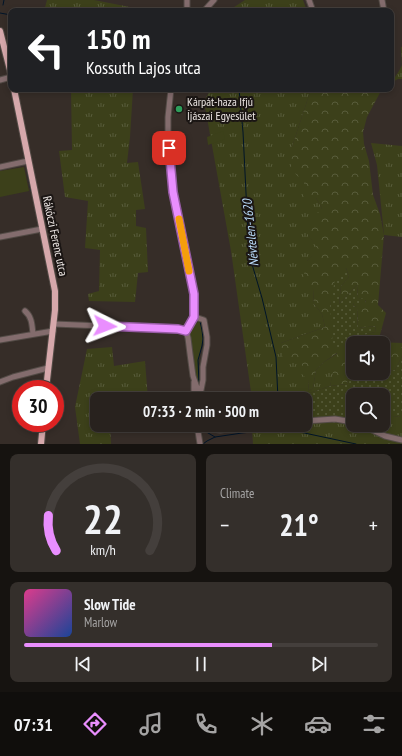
<!DOCTYPE html>
<meta charset="utf-8">
<style>
:root{--surface:#28221e;--page:#342f2b;--text:#f1f3f6;--muted:#a5a4a4;--line:#443f3c;--accent:#e98efe}
body{margin:0;font-family:"PT Sans Narrow",sans-serif;background:var(--page);color:var(--text);height:100vh;display:flex;flex-direction:column;font-size:15px;white-space:nowrap}
*{box-sizing:border-box;margin:0}
p{font-size:13px;color:var(--muted)}
.icon{flex:none;width:22px;height:22px;fill:none;stroke:currentColor;stroke-width:2;stroke-linecap:round;stroke-linejoin:round}
.map{position:relative;height:444px;overflow:hidden}
.panel{display:flex;flex-direction:column;gap:10px;padding:10px;background:#161310;flex:1}
.panel>*{flex:none}
.top-card{position:absolute;left:8px;top:8px;width:386px;height:84px;border-radius:8px;box-shadow:0 2px 6px #0003,0 0 0 1px var(--line);background:#202124;color:#fff;overflow:hidden}
.fabs{position:absolute;left:346px;top:336px;display:grid;gap:8px}
.fabs a{display:grid;place-items:center;width:44px;height:44px;border-radius:8px;background:var(--surface);box-shadow:0 2px 6px #0003,0 0 0 1px var(--line);font-size:20px}
.speed{position:absolute;left:12px;top:380px;display:flex;gap:8px;font-size:20px;font-weight:700;text-align:center}
.speed>*{display:grid;place-content:center;width:52px;height:52px;border-radius:50%;background:var(--surface);box-shadow:0 2px 6px #0003,0 0 0 1px var(--line);line-height:1}
.speed .limit{border:6px solid #d22;background:#fff;color:#111}
.pin{position:absolute;display:grid;place-items:center;width:34px;height:34px;color:#fff;margin:-17px;border-radius:8px;box-shadow:0 2px 6px #0006}
.me{position:absolute;width:44px;margin:-22px;rotate:93deg;stroke-linejoin:round;filter:drop-shadow(0 0 3px #0008)}
.turn{display:flex;align-items:center;gap:14px;height:84px;padding:0 12px;font-size:18px}
.turn .icon{width:52px;height:52px;stroke-width:2.5}
.turn b{display:block;font-size:28px;line-height:34px}
.big{font-size:30px;font-weight:800;line-height:1.1}
.panel .tile{flex:1;display:flex;flex-direction:column;justify-content:center;gap:6px;min-width:0;padding:0 14px;border-radius:8px;background:var(--page)}
.panel .dial{align-items:center;gap:0}
.dial svg{height:104px;overflow:visible;fill:none;stroke:var(--line);stroke-width:7;stroke-linecap:round;text-anchor:middle}
.dial text{fill:var(--text);stroke:none}
.song{display:flex;align-items:center;gap:12px}
.cover{width:48px;height:48px;border-radius:6px;background:linear-gradient(135deg,hsl(330 70% 55%),hsl(220 70% 35%))}
.played{height:4px;border-radius:2px;background:linear-gradient(90deg,var(--accent) 70%,var(--line) 70%)}
.keys{display:flex;justify-content:space-around;direction:ltr}
.heat{display:flex;justify-content:space-between;align-items:center;font-size:22px;direction:ltr}
.panel .tiles{flex:1;display:grid;gap:10px;grid-template-columns:1fr 1fr}
.tile:last-child{grid-column:span 2}
.trip{position:absolute;left:90px;top:392px;width:222px;height:40px;border-radius:8px;background:var(--surface);box-shadow:0 2px 6px #0003,0 0 0 1px var(--line);font-weight:800;line-height:40px;text-align:center}
.menu{display:flex;height:64px;justify-content:space-around;align-items:center;background:#100e0c;color:var(--muted)}
.menu .icon{width:28px;height:28px}
.menu .on{color:var(--accent)}
.menu b{font-size:18px;color:var(--text)}
.map>svg:first-child{display:block}
</style>
<div class="map">
<svg width="402" height="444" viewBox="0 0 402 444">
<defs>
<pattern id="grass-tufts" width="24" height="20" patternUnits="userSpaceOnUse"><rect width="24" height="20" fill="#3c401a"/><path d="M3 7l-1-3M5 7V3M7 7l1-3M15 17l-1-3M17 17v-4M19 17l1-3" fill="none" stroke="#585c3b"/></pattern>
<pattern id="forest-crowns" width="20" height="18" patternUnits="userSpaceOnUse"><rect width="20" height="18" fill="#3c401a"/><path d="M2 6a3 3 0 1 1 6 0M12 15a3 3 0 1 1 6 0" fill="none" stroke="#585c3b"/></pattern>
<pattern id="garden-dots" width="8" height="8" patternUnits="userSpaceOnUse"><rect width="8" height="8" fill="#3c401a"/><path d="M2 2h.1M6 6h.1" fill="none" stroke="#585c3b" stroke-width="1.8" stroke-linecap="round"/></pattern>
</defs>
<rect width="100%" height="100%" fill="#362d28"/>
<!-- grass -->
<path fill="url(#grass-tufts)" d="M47,0H94L140,9V11H44Z
M245,0H303L307,11H228Z
M401,47H402V79H398L391,83L399,71L402,65Z
M71,89H133L130,137L127,163L138,162L145,209L136,210V226L146,228L148,272L138,273L135,302L89,301L88,294L99,291L100,250L85,248L88,201L65,197L59,151L72,150Z
M211,89H311L292,147L304,183L316,198L322,208L308,235L319,249L307,261L313,289L314,304L322,314L325,327L281,343L302,365L309,381L308,392L313,388L316,370L324,362L338,353L330,386L307,394L270,399H252L231,251L204,101Z
M371,143L402,146V237L384,235L377,165Z
M112,347L114,366L145,361L148,399H97V425H110L111,444H80L75,407L87,349Z
M383,415L402,417V444H253L252,429L310,424H349L365,430L369,425H383Z"/>
<!-- forest -->
<path fill="url(#forest-crowns)" d="M311,89H382L367,117L363,132L364,144L369,161L373,195L380,214L384,235L378,305L386,313L378,342L402,343V356L395,370L387,371L386,359L383,358V343H356L363,335L375,332L376,326L358,328L357,307L353,306L354,303H365L366,300L358,298L357,285L339,304L341,286L349,277L346,268L330,304L352,349L353,347V365L347,384L330,386L337,353L324,362L316,370L313,388L308,392L309,381L301,373L302,365L283,360L281,343L325,327L322,314L314,304L313,289L303,279L307,261L318,249L308,235L309,221L322,208L316,198L304,199V183L291,169L292,147Z"/>
<!-- park -->
<path fill="#3c401a" d="M223,131L225,139L208,145L207,137Z
M24,167L29,191L0,197V171Z
M200,321L203,338L198,364L200,383L199,388H197C195,377 187,337 190,328C192,324 196,323 200,321Z"/>
<!-- garden -->
<path fill="url(#garden-dots)" d="M346,268L349,277L341,286L339,304L357,285L358,298L366,299L365,303H354L353,306L357,307L358,328L376,326L375,332L363,335L356,343H353V347L352,349H333L330,304L335,280Z
M402,356V417L383,415V395H353V425H369L365,430L349,424H310L307,394L330,386L347,384L353,365V373H383V358L386,359L387,371L395,370Z"/>
<g fill="none" stroke-linecap="round" stroke-linejoin="round">
<!-- stream -->
<path stroke="#001428" stroke-width="1" d="M3,5L4,0
M0,13L11,15
M239,89L243,132L249,254L262,298L276,357L278,399
M26,165L31,191
M199,384L198,360L202,346L203,339L202,330L200,321
M201,425L203,430L215,437
M290,425L295,431
M203,444L207,441L215,437L242,433L279,429L295,431L356,444"/>
<defs>
<path id="minor" d="M187,0V11
M309,0L313,11
M382,0L384,11
M204,11L214,0
M0,80L11,77
M171,89L168,117V135L170,161L173,192L194,294V317L186,331L188,338L190,354L193,376L201,399
M0,167L28,161
M0,237L42,229
M25,311C32,317 32,325 33,334
M194,318H198L204,320L207,337V345L203,367V380L200,395
M54,324L178,329L186,331
M0,340L53,331
M0,382L13,377L48,368
M194,382V399
M305,421L335,419L353,422
M197,425L200,444
M362,425L385,436L402,440
M206,426L212,429L220,430L266,425"/>
<path id="major" d="M0,31L11,74
M14,89L55,291V310L46,389
M41,444L43,423"/>
</defs>
<!-- minor casing -->
<use href="#minor" stroke="#534b46" stroke-width="7"/>
<!-- major casing -->
<use href="#major" stroke="#534b46" stroke-width="8"/>
<!-- minor -->
<use href="#minor" stroke="#836c6d" stroke-width="5"/>
<!-- major -->
<use href="#major" stroke="#d6a8ab" stroke-width="6"/>
</g>
<g fill="none" stroke-linecap="round" stroke-linejoin="round">
<defs>
<path id="route" d="M105,326L178,329L186,331L194,317V294L173,192L169,148"/>
</defs>
<!-- route casing -->
<use href="#route" stroke="#975ca5" stroke-width="10"/>
<!-- route -->
<use href="#route" stroke="#e98efe" stroke-width="7"/>
<!-- slow -->
<path stroke="#f59e0b" stroke-width="7" d="M179,219L189,271"/>
</g>
<!-- markers -->
<circle fill="#2e9e5b" stroke="#1b1614" stroke-width="1.5" cx="179" cy="109" r="4"/>
<g text-anchor="middle" stroke-width="4" stroke-linejoin="round" paint-order="stroke">
<!-- poi labels -->
<g font-size="12" fill="#ede7e4" stroke="#1b1614" text-anchor="start">
<text x="187" y="106">Kárpát-haza Ifjú<tspan x="187" dy="14">Íjászai Egyesület</tspan></text>
</g>
<!-- street labels -->
<g font-size="12" fill="#ede7e4" stroke="#1b1614">
<text transform="translate(55 236) rotate(78)" y="4">Rákóczi Ferenc utca</text>
</g>
<!-- water labels -->
<g font-size="13" font-style="italic" fill="#badcfb" stroke="#1b1614">
<text transform="translate(250 233) rotate(-96)" y="5">Névtelen-1620</text>
</g>
</g>
</svg>
<div class="fabs">
<a><svg class="icon" aria-label="sound" viewBox="0 0 24 24"><path d="M4 9h4l5-4v14l-5-4H4zM17 9q2 3 0 6"/></svg></a>
<a><svg class="icon" aria-label="search" viewBox="0 0 24 24"><circle cx="10" cy="10" r="6"/><path d="M15 15l6 6"/></svg></a>
</div>
<div class="speed"><div class="limit">30</div></div>
<div class="pin" style="left:169px;top:148px;background:#d93025"><svg class="icon" aria-label="arrive" viewBox="0 0 24 24"><path d="M6 21V4h12l-3 4 3 4H6"/></svg></div>
<svg class="me" style="left:105px;top:326px" viewBox="-20 -20 40 40"><path d="M0-17L14 15 0 8-14 15z" fill="#e98efe" stroke="#fff" stroke-width="4"/></svg>
<div class="trip">07:33 · 2 min · 500 m</div>
<div class="top-card">
<div class="turn"><svg class="icon" aria-label="left" viewBox="0 0 24 24"><path d="M17 20v-9H6M10 6l-5 5 5 5"/></svg><div><b>150 m</b>Kossuth Lajos utca</div></div>
</div>
</div>
<section class="panel">
<div class="tiles">
<div class="tile dial"><svg viewBox="0 0 100 80">
<path d="M14 69A42 42 0 1 1 86 69"/>
<path d="M14 69A42 42 0 0 1 8 42" stroke="#e98efe"/>
<text x="50" y="56" font-size="32" font-weight="700">22</text>
<text x="50" y="72" font-size="11">km/h</text>
</svg></div>
<div class="tile"><p>Climate</p>
<div class="heat"><a>−</a><b class="big">21°</b><a>+</a></div>
</div>
<div class="tile">
<div class="song"><i class="cover"></i><div><b>Slow Tide</b><p>Marlow</p></div></div>
<div class="played"></div>
<div class="keys"><svg class="icon" aria-label="previous" viewBox="0 0 24 24"><path d="M18 5L8 12l10 7zM5 5v14"/></svg><svg class="icon" aria-label="pause" viewBox="0 0 24 24"><path d="M8 5v14M16 5v14"/></svg><svg class="icon" aria-label="next" viewBox="0 0 24 24"><path d="M6 5l10 7-10 7zM19 5v14"/></svg></div>
</div>
</div>
</section>
<nav class="menu">
<b>07:31</b>
<svg class="icon on" aria-label="directions" viewBox="0 0 24 24"><path d="M12 3l9 9-9 9-9-9zM9 14v-3h6M13 9l2 2-2 2"/></svg>
<svg class="icon" aria-label="music" viewBox="0 0 24 24"><path d="M9 18V5l10-2v13"/><circle cx="6" cy="18" r="3"/><circle cx="16" cy="16" r="3"/></svg>
<svg class="icon" aria-label="phone" viewBox="0 0 24 24"><path d="M5 4h4l2 5-3 2q2 4 5 5l2-3 5 2v4C11 20 4 13 5 4z"/></svg>
<svg class="icon" aria-label="climate" viewBox="0 0 24 24"><path d="M12 3v18M4 7l16 10M4 17L20 7"/></svg>
<svg class="icon" aria-label="car" viewBox="0 0 24 24"><path d="M5 17H2v-5l4-1 3-4h7l3 4 3 1v5h-3M9 17h6M6 11h13"/><circle cx="7" cy="17" r="2"/><circle cx="17" cy="17" r="2"/></svg>
<svg class="icon" aria-label="filters" viewBox="0 0 24 24"><path d="M4 7h16M4 17h16"/><circle cx="9" cy="7" r="2"/><circle cx="15" cy="17" r="2"/></svg>
</nav>
